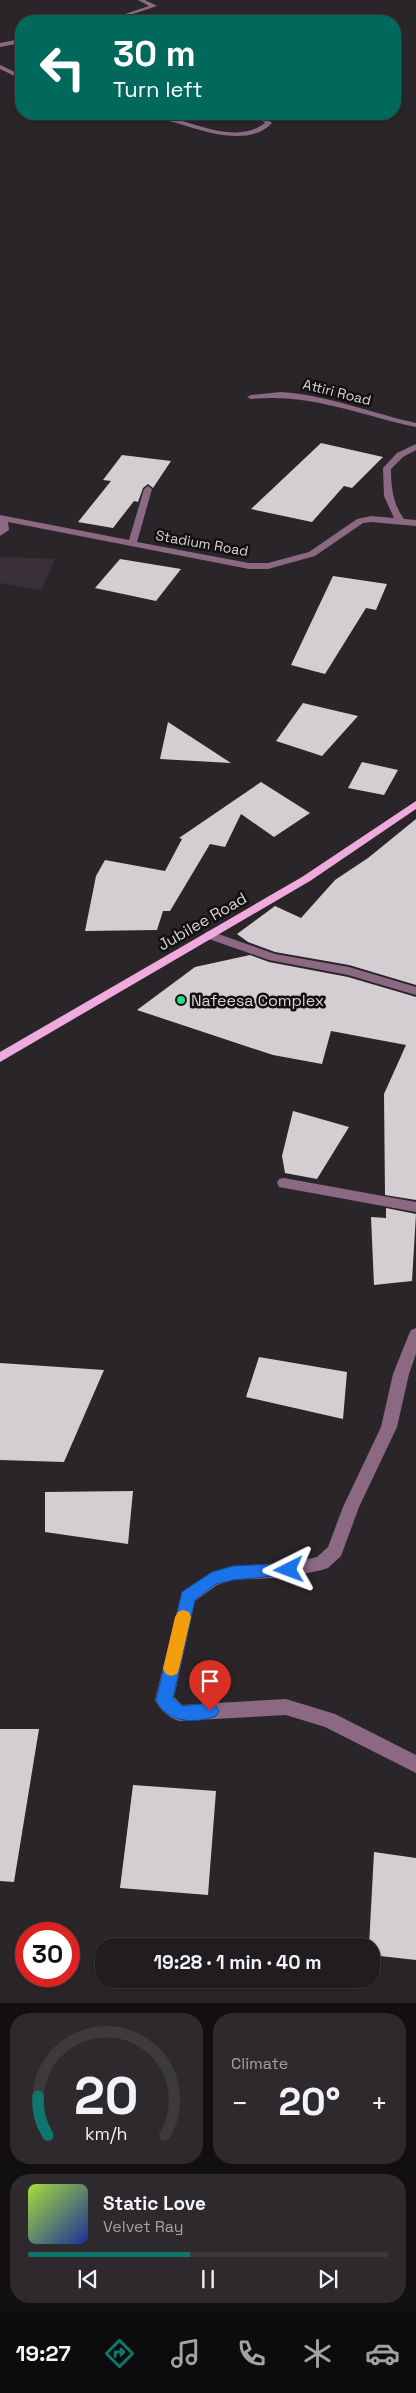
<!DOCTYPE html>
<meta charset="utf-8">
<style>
:root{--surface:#201c1f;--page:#2d292c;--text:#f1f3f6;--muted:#a2a1a4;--line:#3d3a3d;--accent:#0f766e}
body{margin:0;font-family:"Space Grotesk",sans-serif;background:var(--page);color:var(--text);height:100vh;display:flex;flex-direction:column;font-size:19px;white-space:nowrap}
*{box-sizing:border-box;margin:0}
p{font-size:16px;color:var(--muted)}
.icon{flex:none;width:28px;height:28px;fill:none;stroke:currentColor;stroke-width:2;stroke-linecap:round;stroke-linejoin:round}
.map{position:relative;height:2003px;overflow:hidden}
.drawer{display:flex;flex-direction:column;gap:10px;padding:10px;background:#120f11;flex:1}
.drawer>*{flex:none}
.guide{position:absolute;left:15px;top:15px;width:386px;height:105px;border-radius:20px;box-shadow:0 1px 4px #0004,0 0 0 1px var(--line);background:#00695c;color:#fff;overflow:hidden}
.speed{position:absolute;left:15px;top:1922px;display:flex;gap:10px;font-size:25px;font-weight:700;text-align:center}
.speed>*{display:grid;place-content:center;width:65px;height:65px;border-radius:50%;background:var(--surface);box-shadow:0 1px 4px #0004,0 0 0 1px var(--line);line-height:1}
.speed .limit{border:8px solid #d22;background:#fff;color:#111}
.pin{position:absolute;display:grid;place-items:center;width:42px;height:42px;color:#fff;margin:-51px -21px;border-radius:50% 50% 50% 0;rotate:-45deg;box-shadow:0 0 5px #0007}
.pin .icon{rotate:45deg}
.me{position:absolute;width:55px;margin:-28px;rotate:267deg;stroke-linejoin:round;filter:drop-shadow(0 0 4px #0008)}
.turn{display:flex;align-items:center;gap:18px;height:105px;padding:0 15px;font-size:22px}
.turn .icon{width:65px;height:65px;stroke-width:2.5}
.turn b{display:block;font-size:35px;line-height:42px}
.big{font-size:38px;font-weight:600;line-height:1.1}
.drawer .card{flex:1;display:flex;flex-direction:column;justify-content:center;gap:8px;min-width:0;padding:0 18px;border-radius:20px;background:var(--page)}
.drawer .dial{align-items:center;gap:0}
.dial svg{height:130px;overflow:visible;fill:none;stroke:var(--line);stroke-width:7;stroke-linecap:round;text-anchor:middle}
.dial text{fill:var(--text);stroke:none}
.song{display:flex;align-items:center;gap:15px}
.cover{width:60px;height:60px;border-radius:8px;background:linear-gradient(135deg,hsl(80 70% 55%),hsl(230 70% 35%))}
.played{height:5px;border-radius:2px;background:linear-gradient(90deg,var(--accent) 45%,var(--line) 45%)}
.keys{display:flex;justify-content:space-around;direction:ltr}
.heat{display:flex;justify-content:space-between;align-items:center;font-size:28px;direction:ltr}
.drawer .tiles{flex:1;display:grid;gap:10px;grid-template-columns:1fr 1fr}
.card:last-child{grid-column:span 2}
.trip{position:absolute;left:95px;top:1938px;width:285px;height:50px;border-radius:20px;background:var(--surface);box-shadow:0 1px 4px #0004,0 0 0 1px var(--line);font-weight:600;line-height:50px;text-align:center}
.dock{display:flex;height:80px;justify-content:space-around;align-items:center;background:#0d0b0c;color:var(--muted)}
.dock .icon{width:35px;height:35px}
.dock .active{color:var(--accent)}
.dock b{font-size:22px;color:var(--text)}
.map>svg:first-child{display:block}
</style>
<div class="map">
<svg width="416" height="2003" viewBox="0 0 416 2003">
<rect width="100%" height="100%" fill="#2a2529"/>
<!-- built -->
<path fill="#3a3037" d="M0,557L55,559L41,590L0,583Z"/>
<!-- building -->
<path fill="#d4ced2" d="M321,443L383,457L352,488L344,486L312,522L251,509Z
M122,455L171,461L153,488L148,484L143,488L138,502L134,501L113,528L78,522L111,481L103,480Z
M120,559L181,569L156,601L95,588Z
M333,576L387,584L376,610L366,608L325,674L291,665Z
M303,703L358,716L322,756L276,741Z
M168,722L231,763L160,759Z
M362,762L398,770L384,795L348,788Z
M261,782L310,813L274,837L241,814L225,847L210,844L170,911H163L157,930L85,931L96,876L105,860L165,871L182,839L179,838Z
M416,819V985L349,965L275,952L248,942L237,934L275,906L301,918L335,880L368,858Z
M250,955L269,962L348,977L416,997V1200L385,1195L384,1094L406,1045L331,1031L322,1064L273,1055L137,1010L195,967Z
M293,1111L349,1127L317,1179L285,1173L282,1156Z
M386,1208L416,1214L412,1281L374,1285L371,1217L386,1218Z
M259,1357L347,1372L343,1419L246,1397Z
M0,1363L104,1370L64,1462L0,1460Z
M133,1491L128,1544L45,1532V1492Z
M0,1729H39L14,1882L0,1881Z
M133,1785L216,1791L208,1895L120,1888Z
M374,1852L416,1858V1960L371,1955V1946H369Z"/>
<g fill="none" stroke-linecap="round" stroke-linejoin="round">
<!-- minor -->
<path fill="#8b6982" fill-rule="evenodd" d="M138,0H145L157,6L112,21H104L149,6Z
M21,39V43L0,47V43Z
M0,65L21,75V79L0,69Z
M83,114C91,113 98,116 106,116C122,115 137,112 153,114C188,118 233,147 265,123L254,114H260L272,123C263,133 250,136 237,136C206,136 178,120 147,117C127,115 101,126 83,114Z
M281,392C327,395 371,413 416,423V427C359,415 311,393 251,399L247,397L251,395Z
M416,444V450L403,457L391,469C391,487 393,504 404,519L416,520V526L371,522L363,523L315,556L268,569H249L8,522L9,530L0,536V515L129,540L144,489L148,486L152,489L137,542L249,563H268L309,552L357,519L371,516L394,518L384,496L383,468L397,453Z
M210,931L275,954L349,967L416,987V995L348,975L269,960L206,938L204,935L206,932Z
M284,1178L416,1202V1212L279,1187L277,1183L279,1179Z
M416,1328V1354L409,1374L397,1427L359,1507L341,1556L328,1568L322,1570L289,1577L233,1580L217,1585L195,1601L174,1697L182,1705L286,1699L335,1714L416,1755V1773L325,1727L286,1715L179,1721C169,1718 159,1709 155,1700L182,1592L212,1572L233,1566L289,1563L317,1557L328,1547L343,1507L381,1427L393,1374L409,1334L411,1330Z"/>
<!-- major -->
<path fill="#f0abde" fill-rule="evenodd" d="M416,801V809L310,881L0,1062V1052L302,877Z"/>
</g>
<!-- route -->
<path fill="#1a73e8" stroke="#114b97" d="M289,1563L295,1565L297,1570L295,1574L233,1580L216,1584L195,1600L173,1698L182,1706L210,1703L216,1706L219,1711L216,1716C195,1724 166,1723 156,1700L182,1592L212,1572L233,1566Z"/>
<!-- slow -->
<path fill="#f59e0b" d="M183,1610L189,1612L191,1617L179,1669L177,1674L171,1676L166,1674L163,1669L175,1617L178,1612Z"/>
<!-- markers -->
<circle fill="#26d886" stroke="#110f10" stroke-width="2" cx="181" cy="1000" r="5"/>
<g text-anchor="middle" stroke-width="5" stroke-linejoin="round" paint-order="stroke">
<!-- far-street labels -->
<g font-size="14" fill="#d8d5d7" stroke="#110f10">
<text transform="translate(337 392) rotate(14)" y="5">Attiri Road</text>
<text transform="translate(202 543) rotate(10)" y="5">Stadium Road</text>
</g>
<!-- street labels -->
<g font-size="16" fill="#d8d5d7" stroke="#110f10">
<text transform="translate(202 921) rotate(-30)" y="6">Jubilee Road</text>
</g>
<!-- poi labels -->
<g font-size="16" fill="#d8d5d7" stroke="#110f10" text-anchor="start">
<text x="191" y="1006">Nafeesa Complex</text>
</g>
</g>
</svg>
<div class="speed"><div class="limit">30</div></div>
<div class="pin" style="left:210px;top:1711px;background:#d93025"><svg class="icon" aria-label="arrive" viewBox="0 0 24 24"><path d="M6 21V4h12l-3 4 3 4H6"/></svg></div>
<svg class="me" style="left:289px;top:1570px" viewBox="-20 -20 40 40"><path d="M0-17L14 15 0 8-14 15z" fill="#1a73e8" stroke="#fff" stroke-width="4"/></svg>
<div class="trip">19:28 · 1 min · 40 m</div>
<div class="guide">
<div class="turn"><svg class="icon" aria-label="left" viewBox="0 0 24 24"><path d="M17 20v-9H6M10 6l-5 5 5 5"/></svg><div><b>30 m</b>Turn left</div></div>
</div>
</div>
<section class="drawer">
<div class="tiles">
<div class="card dial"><svg viewBox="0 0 100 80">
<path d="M14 69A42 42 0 1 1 86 69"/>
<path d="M14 69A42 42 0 0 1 8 45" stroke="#0f766e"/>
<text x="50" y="56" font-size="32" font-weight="700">20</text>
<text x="50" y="72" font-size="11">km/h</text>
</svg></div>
<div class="card"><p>Climate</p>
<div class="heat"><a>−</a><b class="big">20°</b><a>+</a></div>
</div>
<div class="card">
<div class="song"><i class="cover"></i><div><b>Static Love</b><p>Velvet Ray</p></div></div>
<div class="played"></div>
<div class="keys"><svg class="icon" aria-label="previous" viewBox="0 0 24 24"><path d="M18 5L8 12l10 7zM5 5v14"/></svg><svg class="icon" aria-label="pause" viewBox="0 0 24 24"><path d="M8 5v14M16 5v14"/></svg><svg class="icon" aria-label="next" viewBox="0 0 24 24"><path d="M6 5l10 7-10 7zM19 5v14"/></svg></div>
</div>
</div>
</section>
<nav class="dock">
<b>19:27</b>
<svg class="icon active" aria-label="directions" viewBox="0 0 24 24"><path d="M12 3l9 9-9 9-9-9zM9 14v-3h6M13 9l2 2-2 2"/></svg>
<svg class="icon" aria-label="music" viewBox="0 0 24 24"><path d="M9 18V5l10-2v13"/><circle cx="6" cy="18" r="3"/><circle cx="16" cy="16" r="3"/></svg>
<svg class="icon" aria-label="phone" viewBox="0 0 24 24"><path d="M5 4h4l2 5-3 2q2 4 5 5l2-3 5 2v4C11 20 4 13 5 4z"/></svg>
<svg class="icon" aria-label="climate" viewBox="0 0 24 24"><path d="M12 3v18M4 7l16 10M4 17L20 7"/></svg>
<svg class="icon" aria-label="car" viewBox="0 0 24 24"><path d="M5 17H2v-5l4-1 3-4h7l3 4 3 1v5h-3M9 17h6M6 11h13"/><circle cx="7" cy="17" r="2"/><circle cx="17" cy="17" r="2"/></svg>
</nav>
